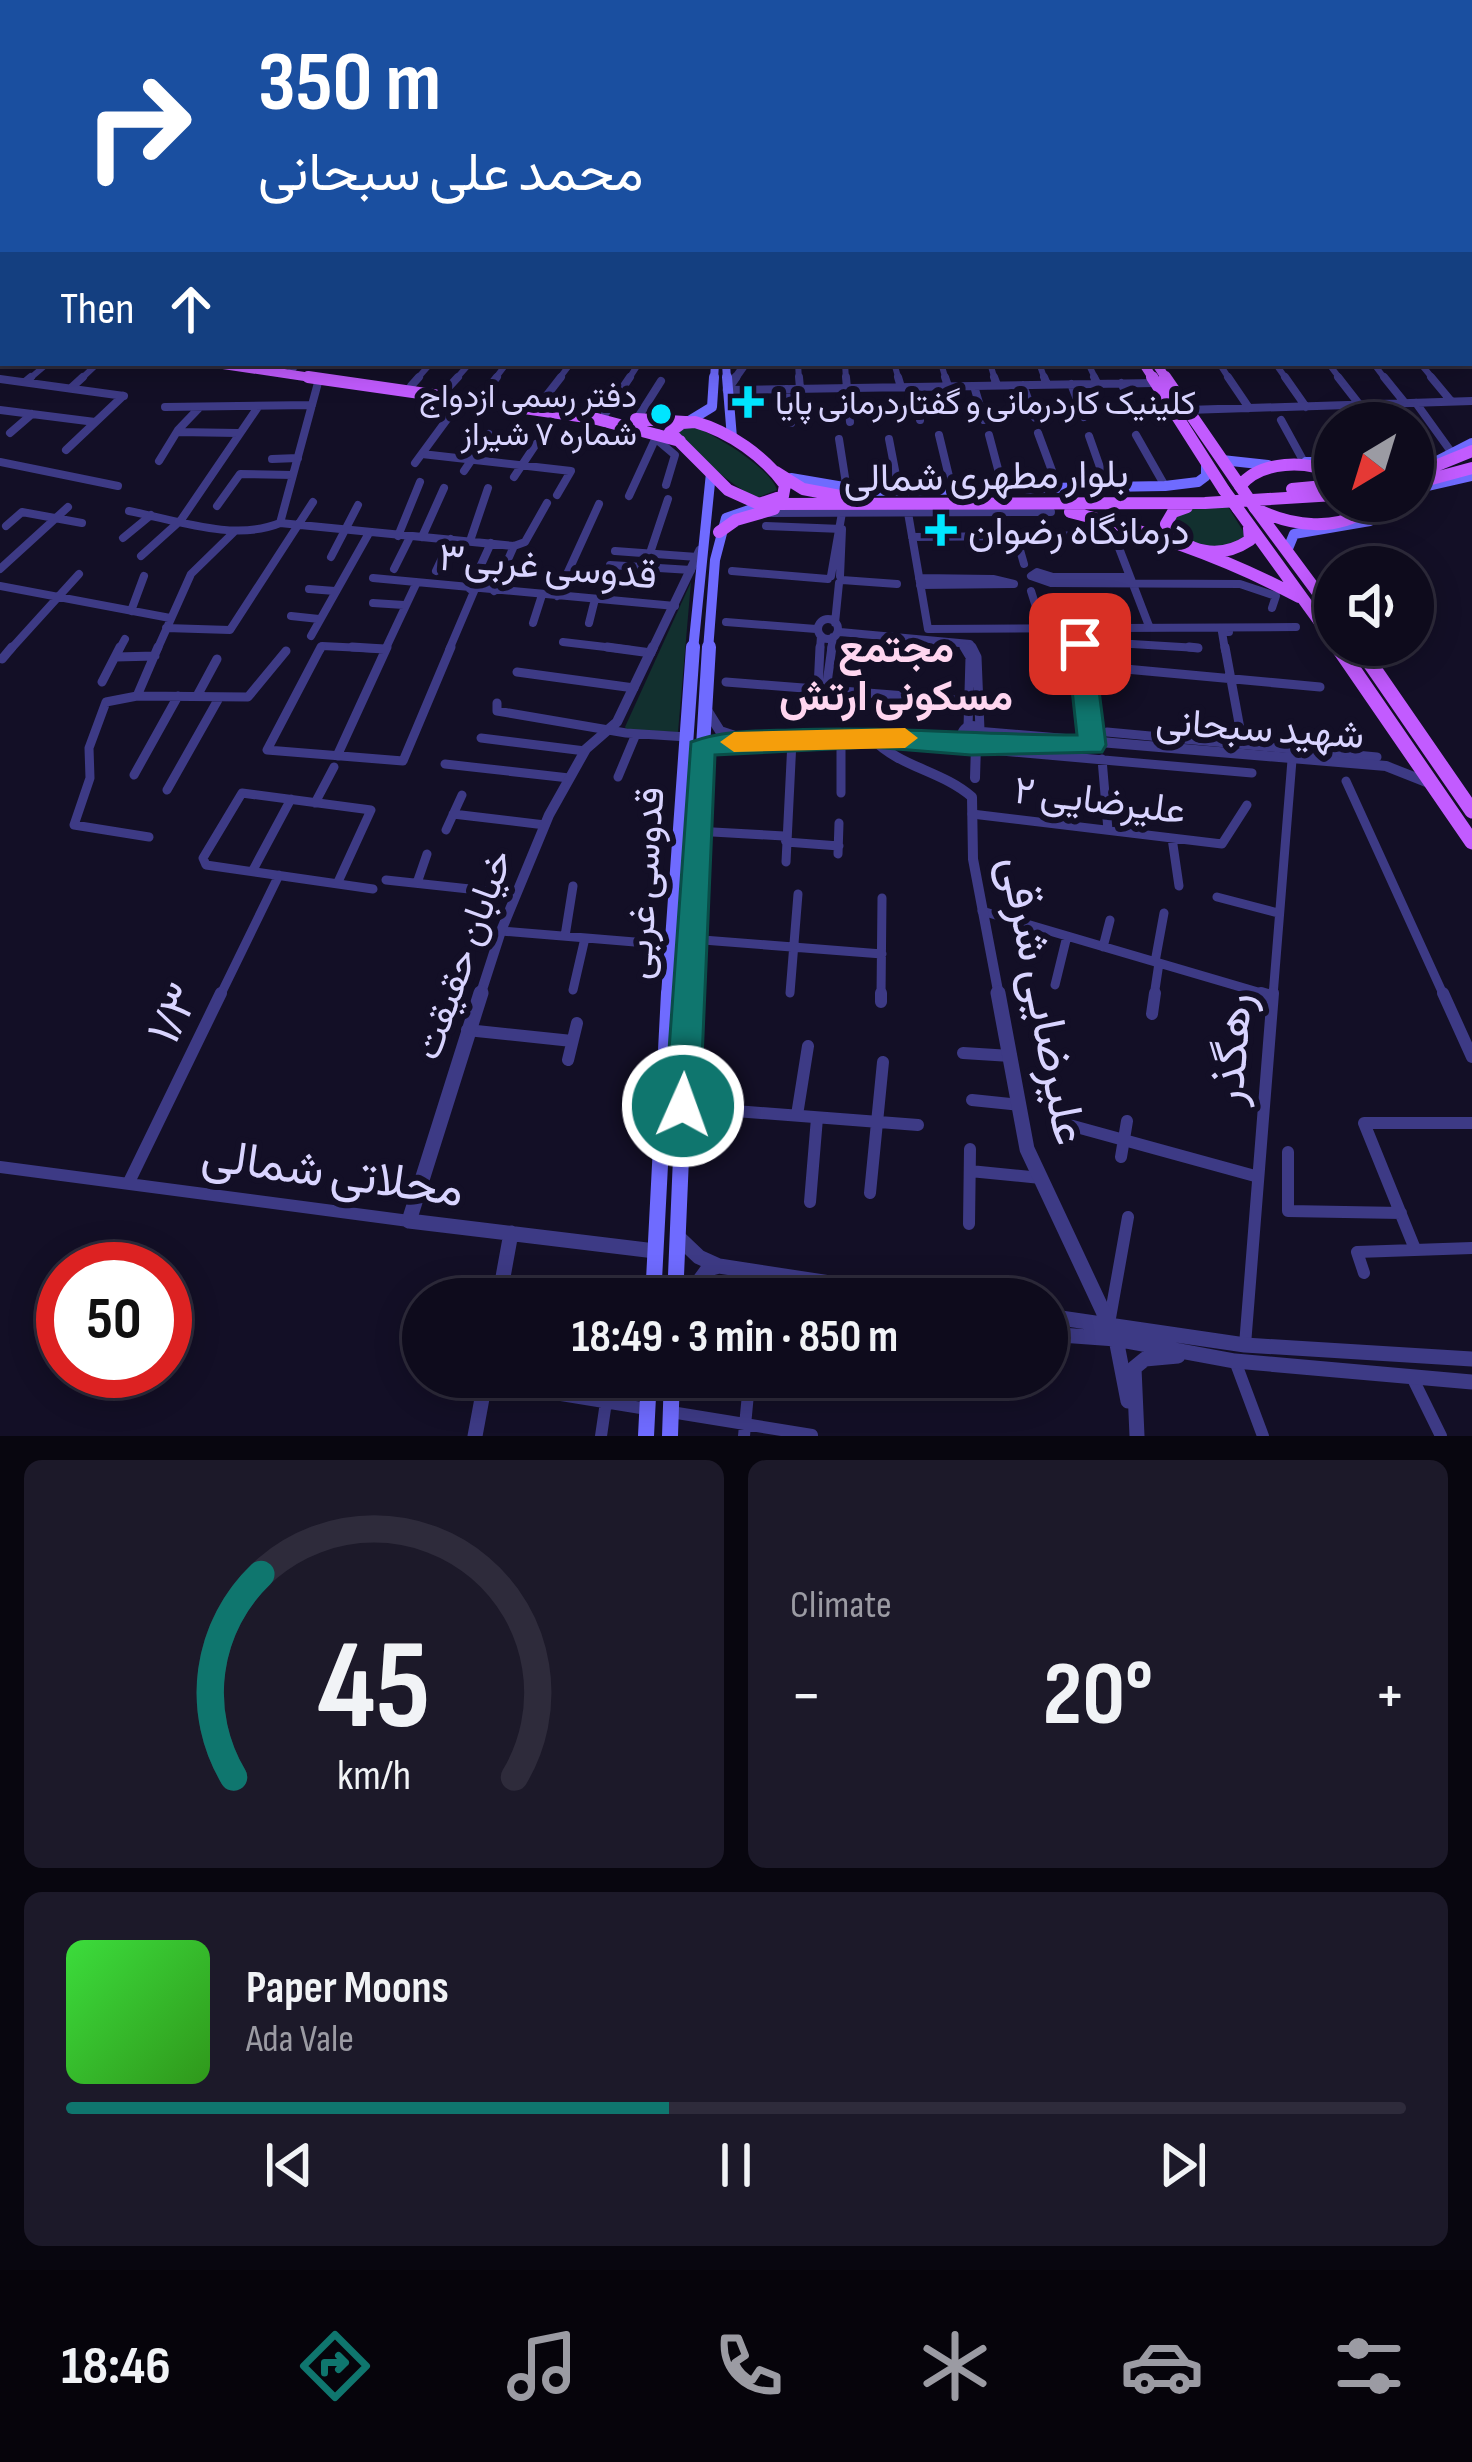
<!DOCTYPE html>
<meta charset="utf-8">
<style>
:root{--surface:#0e0b1c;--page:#1c1929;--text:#f1f3f6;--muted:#9b9ba3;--line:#2e2b3b;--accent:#0f766e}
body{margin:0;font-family:"Sofia Sans Condensed",Vazirmatn,sans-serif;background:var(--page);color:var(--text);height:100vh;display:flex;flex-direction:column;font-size:45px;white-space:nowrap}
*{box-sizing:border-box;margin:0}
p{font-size:39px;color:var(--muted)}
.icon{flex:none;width:66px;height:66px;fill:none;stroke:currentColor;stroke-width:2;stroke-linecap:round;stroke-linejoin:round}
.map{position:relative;height:1436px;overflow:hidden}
.details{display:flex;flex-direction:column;gap:24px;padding:24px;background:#08060f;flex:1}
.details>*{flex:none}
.hud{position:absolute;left:0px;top:0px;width:1473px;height:366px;box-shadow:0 6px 30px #0003,0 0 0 3px var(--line);background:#1a4fa0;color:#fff;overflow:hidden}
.needle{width:78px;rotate:218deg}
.buttons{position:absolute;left:1314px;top:402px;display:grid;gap:24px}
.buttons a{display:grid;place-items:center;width:120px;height:120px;border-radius:50%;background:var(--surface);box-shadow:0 6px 30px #0003,0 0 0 3px var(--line);font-size:60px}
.speed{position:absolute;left:36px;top:1242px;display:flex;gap:24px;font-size:60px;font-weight:700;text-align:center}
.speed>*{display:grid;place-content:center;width:156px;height:156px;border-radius:50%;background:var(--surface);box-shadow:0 6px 30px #0003,0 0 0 3px var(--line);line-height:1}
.speed .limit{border:18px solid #d22;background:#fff;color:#111}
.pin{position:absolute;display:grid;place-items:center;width:102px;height:102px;color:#fff;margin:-51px;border-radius:24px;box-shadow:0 6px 18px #0006}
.me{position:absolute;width:132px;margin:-66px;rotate:2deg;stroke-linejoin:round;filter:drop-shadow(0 0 9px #0008)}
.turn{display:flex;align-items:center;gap:42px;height:252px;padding:0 60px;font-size:54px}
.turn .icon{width:156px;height:156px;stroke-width:2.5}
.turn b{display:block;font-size:84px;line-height:102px}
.then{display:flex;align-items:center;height:114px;padding:0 60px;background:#0003;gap:24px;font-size:45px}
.big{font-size:90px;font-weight:700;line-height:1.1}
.details .tile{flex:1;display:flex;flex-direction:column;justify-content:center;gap:18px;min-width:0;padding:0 42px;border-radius:18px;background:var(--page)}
.details .dial{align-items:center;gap:0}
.dial svg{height:312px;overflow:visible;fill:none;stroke:var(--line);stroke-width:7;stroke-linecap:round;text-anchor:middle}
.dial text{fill:var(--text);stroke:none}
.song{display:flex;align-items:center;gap:36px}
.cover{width:144px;height:144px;border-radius:18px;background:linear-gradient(135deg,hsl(120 70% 55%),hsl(110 70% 35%))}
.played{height:12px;border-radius:6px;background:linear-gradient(90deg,var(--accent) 45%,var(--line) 45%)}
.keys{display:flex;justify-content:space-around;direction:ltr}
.heat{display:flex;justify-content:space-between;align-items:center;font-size:66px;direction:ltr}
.details .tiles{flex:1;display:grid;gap:24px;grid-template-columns:1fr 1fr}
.tile:last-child{grid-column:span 2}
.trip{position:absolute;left:402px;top:1278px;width:666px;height:120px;border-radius:60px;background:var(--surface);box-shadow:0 6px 30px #0003,0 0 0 3px var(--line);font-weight:700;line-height:120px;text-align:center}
.dock{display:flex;height:192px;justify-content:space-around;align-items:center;background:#06040b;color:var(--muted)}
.dock .icon{width:84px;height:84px}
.dock .selected{color:var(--accent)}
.dock b{font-size:54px;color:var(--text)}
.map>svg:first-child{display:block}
</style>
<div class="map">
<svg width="1472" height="1436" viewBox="0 0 1472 1436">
<rect width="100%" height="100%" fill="#130f26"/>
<!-- green -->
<path fill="#12302f" d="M693,426C715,435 771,468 777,490L756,498C733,486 688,450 677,430Z
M1227,505L1245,534V540C1216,556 1193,546 1172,524L1174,517L1193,509Z
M691,582L678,732L627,730L625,727Z"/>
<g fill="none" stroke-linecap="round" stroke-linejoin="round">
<!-- minor-far4 -->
<path stroke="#3d3a85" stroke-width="4.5" d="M972,0L985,3
M1098,0L1105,3
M1140,0L1149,3
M1179,0L1187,3
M1218,0L1227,3
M1257,0L1266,3
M1427,0L1437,3
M1466,0L1472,2
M116,2L137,1
M14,3L19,0
M0,34L3,28"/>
<!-- minor-far3 -->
<path stroke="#3d3a85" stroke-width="6" d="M798,363L799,380
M845,363L846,380
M894,363L899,380
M941,363L946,380
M990,363L995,380
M1039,363L1045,380
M1088,363L1096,380
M1219,363L1230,380
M1275,363L1287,380
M1328,363L1341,380
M1373,363L1386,380
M1420,363L1434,380
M0,379L5,380
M28,380L48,363
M80,380L98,363
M416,380L431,363
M455,380L470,363
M494,380L507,363
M558,380L571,363
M628,380L639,363"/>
<!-- minor-far2 -->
<path stroke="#3d3a85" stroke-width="8" d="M799,377L800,388
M846,377L850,422
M898,377L901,387
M945,377L948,386
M994,377L997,385
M1044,377L1047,384
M1094,377L1097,383
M1228,377L1249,408
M1285,377L1306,407
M1338,377L1359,404
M1384,377L1405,403
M1431,377L1451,401
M0,379L124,396
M25,382L31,377
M1121,383L1137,415
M1071,384L1084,417
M1023,385L1035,418
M411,386L419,377
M974,386L984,420
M915,387L920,420
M71,388L83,377
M786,389L791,423
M727,390L1154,383
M445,391L458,377
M482,396L497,377
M1416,403L1452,453
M540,404L561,377
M165,407L312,405
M0,410L95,422
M1187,410L1472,401
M1345,412L1353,423
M605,414L630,377
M637,419L661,381
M1281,420L1304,462
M177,432L238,433
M10,433L32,414
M1038,433L1058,487
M939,435L952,489
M989,435L1003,488
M1136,435L1165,486
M1089,436L1107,487
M656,439L675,455L666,485
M839,439L847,490
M889,439L899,491
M66,450L123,396
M422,454L571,471L557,495
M272,459L298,458
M159,461L178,430L200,407
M0,462L118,486
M415,463L462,399
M464,471L489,434
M514,477L536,444
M629,496L658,433
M217,506L240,474L293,475
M907,507L928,629L1296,627
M129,511C175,520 235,542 280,523L514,546
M769,513L1051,512
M280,523L319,379
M6,526L22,512L82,523
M766,526L842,529
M398,536L420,482
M1016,536L1024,564
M422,537L444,488
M912,537L1114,535L1149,626
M123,538L151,515
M470,541L488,488
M514,546L525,542L547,503
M615,551L697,557
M650,553L668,499
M141,556L181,520L258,407
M331,557L358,505
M610,565L691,570
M0,569L68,507
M394,569L410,537
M436,571L451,539
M732,571L828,579
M831,576L843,507
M840,576L842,529
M1129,577H1053L1037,572L1031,576L1051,583L1240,584L1276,596L1272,608
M373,578L675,606
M919,578L993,579L1014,584L920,585
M842,580L897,584
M0,586L170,618
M309,589L335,591
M470,589L491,543
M494,591L514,546
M1031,591L1042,626
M557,596L599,504
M373,603L404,605
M131,611L144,576
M291,616L319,619
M818 629a10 10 0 1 1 20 0a10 10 0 1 1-20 0Z
M726,622L816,629
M533,623L542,595
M589,623L595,599
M835,623L839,583
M166,628L230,630L313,502
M840,632L970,644L973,650
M311,636L369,533
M563,642L631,650
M10,650L79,574
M119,650L125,639
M157,650L191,574L234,532
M320,650L322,646L384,649
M385,650L416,584
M449,650L475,589
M820,650L821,636
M831,650L833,637
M1083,650L1082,641L1198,648
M1225,650L1222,632H1229"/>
<!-- minor-far1 -->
<path stroke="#3d3a85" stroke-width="9" d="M321,647L267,750L403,761L451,647
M352,647L384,649
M607,647L651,653
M964,647L970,657L968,728
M972,647L977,657L980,730
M1083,647L1092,745
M1189,647L1198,648
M1225,647L1243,745
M116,657L155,656
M2,659L12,647
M1082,665L1320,687
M517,672L634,688
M102,682L120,647
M726,682L957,700
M818,689L820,647
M1085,689L1116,669
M826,690L832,647
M137,696L158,647
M197,696L217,659
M497,703V711L626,733L687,737
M1107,732L1377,757
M481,738L585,751
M841,740V793
M1001,751L1252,773
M337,756L387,647
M1102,759L1108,830
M445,764L569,778
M134,775L178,696
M618,777L636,734
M1346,781L1444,996
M167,790L219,698
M315,803L334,767
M453,814L545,825
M972,814L1222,844L1247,805
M446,830L462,795
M695,831L784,836L786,842L839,846
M149,837L74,825L90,778L89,748L106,702L137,696L248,697L286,651
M1172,838L1179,886
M838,854L839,823
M786,862L792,741
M253,870L291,799
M386,880L516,894
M338,882L371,810L242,793L203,858L206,865L373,889
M417,883L427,854
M1217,897L1278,913
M982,911L1271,996
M501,931L671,945
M565,936L573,886
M690,939L882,954
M1103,947L1110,920
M1155,962L1164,913
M1055,985L1067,936
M573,990L585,938
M790,993L798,894
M220,996L279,875
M881,996L882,898
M1154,996L1159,963
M1273,996L1292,760"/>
<!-- minor -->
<path stroke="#3d3a85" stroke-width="12" d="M1261,993L1271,996
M1443,993L1472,1057
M881,1002V993
M1152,1014L1155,993
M467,1030L572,1041
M963,1053L1011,1056
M568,1060L577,1023
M972,1100L1020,1105
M684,1107L918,1125
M797,1115L808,1046
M1062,1123L1255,1176
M1288,1152V1211L1401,1213
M1121,1157L1127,1121
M0,1167L409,1221
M970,1171L1041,1178
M129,1182L221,993
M870,1193L883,1062
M810,1202L817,1118
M969,1224L970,1149
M1415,1249L1364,1123H1472
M1364,1273L1357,1252L1472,1248
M1110,1318L1128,1217
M1245,1345L1273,993
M1235,1361L1263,1436
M1413,1379L1441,1436
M500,1385L647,1409
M615,1403L618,1379
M671,1412L812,1435
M601,1436L606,1402
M744,1436L748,1394"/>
<!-- tertiary-far4 -->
<path stroke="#3d3a85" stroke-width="6" d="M517,3L521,0
M1274,3L1285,0"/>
<!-- tertiary-far3 -->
<path stroke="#3d3a85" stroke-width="8" d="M286,363L293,368
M269,365L274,363
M734,380L746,363"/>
<!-- tertiary-far2 -->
<path stroke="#3d3a85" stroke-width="9" d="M727,390L736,377
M652,650L700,550"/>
<!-- tertiary-far1 -->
<path stroke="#3d3a85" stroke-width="10" d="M705,707L720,731L738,737
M962 736a10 10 0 1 1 20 0a10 10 0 1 1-20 0Z
M982,732L1386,766L1429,783
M871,737C900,768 941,770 972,797L973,859L999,996
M982,742H1012
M701,749L719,743L871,737L963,742
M975,778L976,745
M480,996L501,931L549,815L586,749L617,722L653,647"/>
<!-- tertiary -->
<path stroke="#3d3a85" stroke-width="15" d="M481,993L409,1221L655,1251
M998,993L1027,1149L1109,1324
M678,1237L699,1257L719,1266L935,1299
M719,1266L708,1269L700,1280L706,1289L719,1291
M499,1299L511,1233
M707,1299L742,1291L804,1299
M1047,1316L1245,1345L1472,1359
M1047,1334L1116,1339L1235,1361L1472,1382
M1116,1339L1128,1401
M475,1436L486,1377
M1137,1436L1134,1368L1145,1359L1178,1356"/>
<!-- secondary-far4 -->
<path stroke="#6f6bff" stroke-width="6" d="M237,0L335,3"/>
<!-- secondary-far3 -->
<path stroke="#6f6bff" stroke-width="8" d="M726,363L727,380
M714,380L715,363"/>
<!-- secondary-far2 -->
<path stroke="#6f6bff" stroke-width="10" d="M727,377L732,438
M689,421L712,407L714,377
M1222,460L1268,465
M1306,462H1335
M1413,466L1435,462L1472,443
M791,478L867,491L1165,486L1198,482L1206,476V464
M1414,489L1472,476
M1287,551L1294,534L1370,521L1386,501
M693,650L711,473
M708,650L715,560L726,518L766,504"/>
<!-- secondary-far1 -->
<path stroke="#6f6bff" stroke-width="14" d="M668,996L693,647
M688,996L709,647"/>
<!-- secondary -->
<path stroke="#6f6bff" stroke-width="16" d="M653,1299L669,993
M675,1299L688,993
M646,1436L649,1377
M670,1436L672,1377"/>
<!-- primary-far3 -->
<path stroke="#c25bff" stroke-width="8" d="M1298,0L1308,3
M1053,3L1065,0
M1076,3L1089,0"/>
<!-- primary-far2 -->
<path stroke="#c25bff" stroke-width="9" d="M213,363L328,380
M1143,363L1154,380
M1156,363L1167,380"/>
<!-- primary-far1 -->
<path stroke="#c25bff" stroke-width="12" d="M308,377L593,418L680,441
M1152,377L1224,490
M1165,377L1240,486C1261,460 1307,460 1335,474
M636,419L685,422
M695,422C730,432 764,456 785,485L783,496L759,504L728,490L670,432L682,423Z
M776,472L803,489L856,499
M1413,475L1472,451
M1413,484L1472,468
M1292,489L1335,485
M767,504L1205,503L1335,495
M1187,507L1173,512L1166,524C1186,554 1220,560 1250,540L1249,528
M1255,508L1335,616
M1238,509L1335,643
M1259,510C1291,526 1337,532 1367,509L1360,501
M1070,512C1148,531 1228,559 1299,597
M719,532L736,520L774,509
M1336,645L1340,650
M1357,645L1361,650"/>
<!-- primary -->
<path stroke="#c25bff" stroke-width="15" d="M1338,647L1472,842
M1359,647L1472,811"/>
<!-- primary-bridge -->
<path stroke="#c25bff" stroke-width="12" d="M1240,486L1255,508
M1224,490L1238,509"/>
</g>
<!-- route -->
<path fill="#0f766e" stroke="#0a4d48" stroke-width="3" d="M1080,636L1093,644L1106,745L1102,752L971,755L872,747L715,755L700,1106L695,1118L683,1122L670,1118L665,1106L691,742C724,730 756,731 791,730C886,726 981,735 1077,735L1067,644Z"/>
<!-- slow -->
<path fill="#f59e0b" d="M905,728L918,738L905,748L734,752L720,742L734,732Z"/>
<!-- markers -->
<g fill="#00e5ff" stroke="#130f26" stroke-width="4.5">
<path d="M742 384h12v12h12v12h-12v12h-12v-12h-12v-12h12z"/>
<circle cx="661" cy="414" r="12"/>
<path d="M935 512h12v12h12v12h-12v12h-12v-12h-12v-12h12z"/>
</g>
<g text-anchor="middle" stroke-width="12" stroke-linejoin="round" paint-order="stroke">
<!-- far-poi labels -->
<g font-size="33" fill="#d9d4ff" stroke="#130f26" text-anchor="end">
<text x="637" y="407">دفتر رسمی ازدواج<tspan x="637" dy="38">شماره ۷ شیراز</tspan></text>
<text x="775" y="414" text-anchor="start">کلینیک کاردرمانی و گفتاردرمانی پایا</text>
</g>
<!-- street labels -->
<g font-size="39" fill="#d9d4ff" stroke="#130f26">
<text transform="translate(986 475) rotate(-1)" y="14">بلوار مطهری شمالی</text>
<text transform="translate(548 565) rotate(5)" y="14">قدوسی غربی۳</text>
<text transform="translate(1260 727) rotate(4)" y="14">شهید سبحانی</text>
<text transform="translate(1100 799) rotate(7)" y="14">۲ علیرضایی</text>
<text transform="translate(643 883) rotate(-86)" y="14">قدوسی غربی</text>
<text transform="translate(462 954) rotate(-70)" y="14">خیابان حقیقت</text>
</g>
<!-- poi labels -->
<g font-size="39" fill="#d9d4ff" stroke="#130f26" text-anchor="start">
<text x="968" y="544">درمانگاه رضوان</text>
</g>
<!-- neighbourhood labels -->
<g font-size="42" font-weight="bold" fill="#ffd6f0" stroke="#130f26">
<text x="896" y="662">مجتمع<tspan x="896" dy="48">مسکونی ارتش</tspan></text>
</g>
<!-- near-street labels -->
<g font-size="48" fill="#d9d4ff" stroke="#130f26">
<text transform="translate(1045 1000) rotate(79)" y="17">علیرضایی شرقی</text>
<text transform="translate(172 1013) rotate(-64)" y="17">۱/۳</text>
<text transform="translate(1230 1049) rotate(-85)" y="17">رهگذر</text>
<text transform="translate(333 1171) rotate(8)" y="17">محلاتی شمالی</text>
</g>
</g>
</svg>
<div class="buttons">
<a><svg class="needle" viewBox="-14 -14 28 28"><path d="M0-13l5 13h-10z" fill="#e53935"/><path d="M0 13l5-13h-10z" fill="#9b9ba3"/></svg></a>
<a><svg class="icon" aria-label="sound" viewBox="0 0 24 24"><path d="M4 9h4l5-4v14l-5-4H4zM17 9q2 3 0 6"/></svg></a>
</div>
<div class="speed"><div class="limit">50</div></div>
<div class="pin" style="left:1080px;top:644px;background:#d93025"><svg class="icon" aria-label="arrive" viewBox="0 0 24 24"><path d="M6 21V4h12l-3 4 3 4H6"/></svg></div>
<svg class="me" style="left:683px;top:1106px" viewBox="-20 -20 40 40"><circle r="17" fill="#0f766e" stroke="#fff" stroke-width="3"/><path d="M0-11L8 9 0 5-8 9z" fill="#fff"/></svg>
<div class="trip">18:49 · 3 min · 850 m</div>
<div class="hud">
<div class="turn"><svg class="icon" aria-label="right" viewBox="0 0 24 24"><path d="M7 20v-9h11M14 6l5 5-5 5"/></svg><div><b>350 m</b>محمد علی سبحانی</div></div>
<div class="then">Then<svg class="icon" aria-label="ahead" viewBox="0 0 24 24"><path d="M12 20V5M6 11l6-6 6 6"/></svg></div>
</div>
</div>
<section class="details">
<div class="tiles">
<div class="tile dial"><svg viewBox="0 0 100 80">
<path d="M14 69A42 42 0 1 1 86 69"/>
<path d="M14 69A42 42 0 0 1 21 17" stroke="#0f766e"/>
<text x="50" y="56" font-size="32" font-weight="700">45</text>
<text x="50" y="72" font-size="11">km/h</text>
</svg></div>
<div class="tile"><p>Climate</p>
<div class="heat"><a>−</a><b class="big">20°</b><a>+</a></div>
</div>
<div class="tile">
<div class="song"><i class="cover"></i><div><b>Paper Moons</b><p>Ada Vale</p></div></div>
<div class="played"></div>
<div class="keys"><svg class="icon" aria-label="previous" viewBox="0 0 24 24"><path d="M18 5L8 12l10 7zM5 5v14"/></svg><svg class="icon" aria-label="pause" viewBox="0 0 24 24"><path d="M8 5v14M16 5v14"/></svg><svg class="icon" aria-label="next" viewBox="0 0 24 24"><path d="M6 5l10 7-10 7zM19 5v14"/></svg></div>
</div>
</div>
</section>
<nav class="dock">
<b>18:46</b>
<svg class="icon selected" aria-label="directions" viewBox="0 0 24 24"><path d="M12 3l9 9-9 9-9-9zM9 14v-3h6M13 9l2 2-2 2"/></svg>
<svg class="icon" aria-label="music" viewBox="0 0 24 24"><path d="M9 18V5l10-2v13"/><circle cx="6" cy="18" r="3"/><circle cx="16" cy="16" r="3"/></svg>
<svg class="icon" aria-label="phone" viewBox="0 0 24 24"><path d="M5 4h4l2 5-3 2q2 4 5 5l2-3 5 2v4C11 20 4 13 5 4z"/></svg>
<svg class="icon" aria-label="climate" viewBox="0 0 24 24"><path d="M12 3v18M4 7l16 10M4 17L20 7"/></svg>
<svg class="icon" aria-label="car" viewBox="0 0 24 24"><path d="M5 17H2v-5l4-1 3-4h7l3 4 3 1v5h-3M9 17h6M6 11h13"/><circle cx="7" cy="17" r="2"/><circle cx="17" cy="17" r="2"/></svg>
<svg class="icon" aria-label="filters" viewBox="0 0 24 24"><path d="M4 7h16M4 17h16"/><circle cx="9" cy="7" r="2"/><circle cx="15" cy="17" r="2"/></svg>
</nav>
